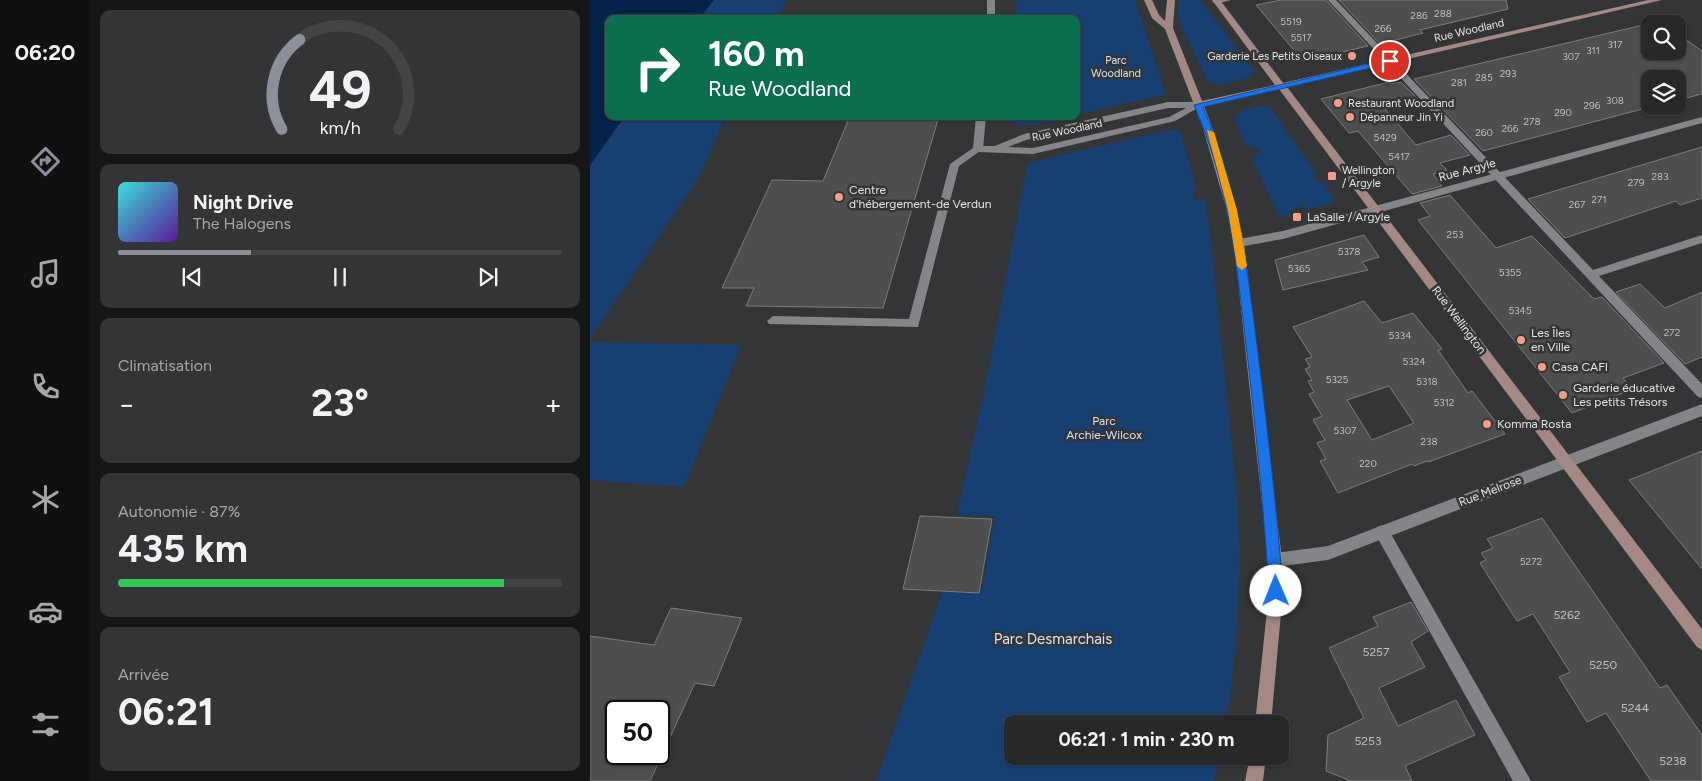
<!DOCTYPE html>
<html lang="fr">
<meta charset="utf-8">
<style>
:root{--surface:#272829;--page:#333435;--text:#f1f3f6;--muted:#a4a6a8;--line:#434446;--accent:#8c9099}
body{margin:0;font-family:Figtree,sans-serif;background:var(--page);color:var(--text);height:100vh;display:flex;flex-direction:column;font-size:19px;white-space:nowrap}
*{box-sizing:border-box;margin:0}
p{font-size:16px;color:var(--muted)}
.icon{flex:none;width:28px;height:28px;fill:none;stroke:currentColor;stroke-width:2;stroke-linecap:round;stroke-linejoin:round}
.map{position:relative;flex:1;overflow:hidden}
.details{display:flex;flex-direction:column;gap:10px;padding:10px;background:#151617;width:500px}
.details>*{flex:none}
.top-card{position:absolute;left:15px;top:15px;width:475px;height:105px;border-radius:10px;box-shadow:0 1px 4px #0004,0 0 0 1px var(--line);background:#0b6e4f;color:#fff;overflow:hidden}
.buttons{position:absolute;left:1051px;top:15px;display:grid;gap:10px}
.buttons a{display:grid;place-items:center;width:45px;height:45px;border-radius:10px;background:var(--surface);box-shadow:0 1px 4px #0004,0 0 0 1px var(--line);font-size:25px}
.speed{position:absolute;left:15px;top:700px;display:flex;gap:10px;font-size:25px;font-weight:700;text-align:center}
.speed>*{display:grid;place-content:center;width:65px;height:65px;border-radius:50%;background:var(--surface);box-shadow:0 1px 4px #0004,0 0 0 1px var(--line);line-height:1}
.speed .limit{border:2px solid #111;border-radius:8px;background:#fff;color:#111}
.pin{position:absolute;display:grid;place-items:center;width:42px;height:42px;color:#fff;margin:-21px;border:2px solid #fff;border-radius:50%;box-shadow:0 1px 5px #0007}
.me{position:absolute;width:55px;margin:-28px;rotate:359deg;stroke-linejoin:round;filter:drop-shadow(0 0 4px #0008)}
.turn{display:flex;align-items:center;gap:18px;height:105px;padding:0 20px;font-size:22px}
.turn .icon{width:65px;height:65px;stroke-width:2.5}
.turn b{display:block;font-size:35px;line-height:42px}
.big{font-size:38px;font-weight:700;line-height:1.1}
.details .widget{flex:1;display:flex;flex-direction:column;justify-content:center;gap:8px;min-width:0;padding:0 18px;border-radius:10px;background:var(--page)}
.details .dial{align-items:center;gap:0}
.dial svg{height:130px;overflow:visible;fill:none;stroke:var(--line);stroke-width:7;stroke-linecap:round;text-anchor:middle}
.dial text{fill:var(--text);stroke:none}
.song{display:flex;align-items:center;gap:15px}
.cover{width:60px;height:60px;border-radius:8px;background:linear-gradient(135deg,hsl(180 70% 55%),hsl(270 70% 35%))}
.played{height:5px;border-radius:2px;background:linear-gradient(90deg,var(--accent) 30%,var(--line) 30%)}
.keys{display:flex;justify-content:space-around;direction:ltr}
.heat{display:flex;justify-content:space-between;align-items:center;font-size:28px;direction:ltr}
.charge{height:8px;border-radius:4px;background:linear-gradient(90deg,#34c759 87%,var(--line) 0)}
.trip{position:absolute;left:414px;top:715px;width:285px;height:50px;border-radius:10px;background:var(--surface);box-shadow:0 1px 4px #0004,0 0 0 1px var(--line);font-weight:700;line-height:50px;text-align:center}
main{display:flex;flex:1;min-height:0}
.tabs{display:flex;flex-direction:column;width:90px;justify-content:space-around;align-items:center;background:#101010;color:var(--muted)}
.tabs .icon{width:35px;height:35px}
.tabs .active{color:var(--accent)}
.tabs b{font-size:22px;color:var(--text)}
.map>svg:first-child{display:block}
</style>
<main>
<nav class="tabs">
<b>06:20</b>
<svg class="icon active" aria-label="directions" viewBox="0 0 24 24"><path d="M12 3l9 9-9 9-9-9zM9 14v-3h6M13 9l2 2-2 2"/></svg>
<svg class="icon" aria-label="music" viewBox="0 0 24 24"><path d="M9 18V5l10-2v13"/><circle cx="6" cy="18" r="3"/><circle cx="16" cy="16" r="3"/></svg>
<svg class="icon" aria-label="phone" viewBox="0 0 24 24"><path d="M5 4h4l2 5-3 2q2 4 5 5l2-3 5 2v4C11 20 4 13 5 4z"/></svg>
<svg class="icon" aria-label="climate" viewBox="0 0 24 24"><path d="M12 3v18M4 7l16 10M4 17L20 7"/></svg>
<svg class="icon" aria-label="car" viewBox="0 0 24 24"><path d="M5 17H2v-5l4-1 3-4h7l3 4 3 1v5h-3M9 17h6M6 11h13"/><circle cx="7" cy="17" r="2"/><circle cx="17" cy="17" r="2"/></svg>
<svg class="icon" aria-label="filters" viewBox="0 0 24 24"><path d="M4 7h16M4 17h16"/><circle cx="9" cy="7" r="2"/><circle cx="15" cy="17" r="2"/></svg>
</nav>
<section class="details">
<div class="widget dial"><svg viewBox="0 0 100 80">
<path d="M14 69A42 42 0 1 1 86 69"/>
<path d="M14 69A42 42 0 0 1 25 14" stroke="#8c9099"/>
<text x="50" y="56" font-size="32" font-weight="700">49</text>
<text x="50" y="72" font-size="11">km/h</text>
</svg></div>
<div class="widget">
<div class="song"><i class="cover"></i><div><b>Night Drive</b><p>The Halogens</p></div></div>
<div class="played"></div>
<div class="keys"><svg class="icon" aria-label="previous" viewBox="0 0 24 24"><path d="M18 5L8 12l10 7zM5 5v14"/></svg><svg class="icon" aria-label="pause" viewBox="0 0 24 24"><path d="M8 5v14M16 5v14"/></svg><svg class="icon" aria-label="next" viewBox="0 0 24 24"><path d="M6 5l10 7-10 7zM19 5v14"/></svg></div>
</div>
<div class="widget"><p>Climatisation</p>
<div class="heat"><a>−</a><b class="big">23°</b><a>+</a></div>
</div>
<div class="widget"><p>Autonomie · 87%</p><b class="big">435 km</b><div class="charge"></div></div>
<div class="widget"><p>Arrivée</p><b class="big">06:21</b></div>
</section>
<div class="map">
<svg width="1112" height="781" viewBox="0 0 1112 781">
<rect width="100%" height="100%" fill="#343537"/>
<!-- green -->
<path fill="#173f71" d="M124,0H197L188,15L370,16V19H109Z
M426,0H545L576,94L486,115V19H427Z
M589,0H610L665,72L661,73V77L630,85L618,82L587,16Z
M672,106L680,107L727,174L722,175L727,182L733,181L745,201L742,203L716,210L713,206L700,210L703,214L690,217L688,215L662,158L667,157L666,154L671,153L668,147H657L645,120C647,108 662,108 672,106Z
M35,116H136L109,177L0,339V165Z
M415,116H483C467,120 423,134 415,116Z
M579,130L589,131L591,133L607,192H603L604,200L615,199L620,232L648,506L650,561L647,629L641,692L635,724H422V756H629L624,781H286L354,587L392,589L405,516L367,515L399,368L437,166L442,162Z
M0,342L151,345L94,487L0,480Z"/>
<!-- water -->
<path fill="#052348" d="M0,0H124L109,19H19V116H35L0,165Z"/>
<!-- building -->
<path fill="#4d4e50" stroke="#7a7c7e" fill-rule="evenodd" d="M691,0H736L778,46L713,61L666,5Z
M749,0H916L918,9L830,30L833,33L790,44Z
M1070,21L1074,24H1060V51H1088V34L1112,51V94L1088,100V79H1060V106H1064L893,151L824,79Z
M799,82L801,84L811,82L829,100L795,109L826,145L861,135L880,155L850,163L857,170L843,174L852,186L822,194L768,131L759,133L731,99Z
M260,116H349L293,308L156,306L164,288H132L182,180L233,181Z
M1112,147V198L1090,205L1086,201L975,238L938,199Z
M860,195L906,248L942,236L1004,299L1012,297L1074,363L1033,378L1042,389L1038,391L982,413L828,220L840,216L830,203Z
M774,235L789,257L772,262L778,270L693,290L685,260Z
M1050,284L1075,308L1112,292V357L1095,364L1026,292Z
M774,301L792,323L823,313L852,349L848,350L878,393L882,391L915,434L838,462L837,461L824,466L822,464L748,493L730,461L736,459L727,443L735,440L723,420L732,416L719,394L724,392L718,381L722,380L715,369L720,367L715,359L722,357L703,327ZM799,386L824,423L782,440L757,400Z
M1112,451V569L1039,480Z
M330,516L402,519L389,593L313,589Z
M952,518L1070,688L1077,685L1112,735V781H1061L1016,713L997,722L969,677L980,672L943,614L927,621L890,563L896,560L891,553L903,548L897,539Z
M821,602L838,631L821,642L835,667L789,688L808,726L866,700L885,735L815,766L822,781H761L736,771L738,735L774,718L739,648L788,626L783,617Z
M81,608L152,618L124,686L105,683L60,781H0V636L64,645ZM26,711H69V754H26Z"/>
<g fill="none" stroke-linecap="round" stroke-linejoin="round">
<!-- lane -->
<path fill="#848588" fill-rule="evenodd" d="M397,0H405V19H397Z
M738,0H746L1003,270L1112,235V243L1009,276L1112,384V398L1108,397Z
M386,116H396L393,149L369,166L328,327L179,324L177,321L183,316L319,319L360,164L383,148Z
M792,525L797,527L941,781H923L787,537L785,532L787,527Z"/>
<!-- street -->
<path fill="#848588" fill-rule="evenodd" d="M625,0H641L626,4L622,2Z
M578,102H608L613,105L585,121L443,154L388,152L383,149L388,146H405L434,134ZM578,108H596L579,117L443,148L418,147L436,140Z
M1112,117V123L693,239L649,247L644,243L649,239L693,231Z
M1112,404V416L738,560L685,567L680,565L678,560L680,555L685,553L738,546Z"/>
<!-- secondary -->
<path fill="#a38883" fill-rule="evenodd" d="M554,0H562L569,15L575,21L577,0H585L583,28L612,101L685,85L622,0H630L693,83L1058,0H1072L697,87L1112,629V650L1107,647L689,89L614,106C632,150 644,197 654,243L692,560L693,591L681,724H665L679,591L678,560L644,243L637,211L613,128L575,29L562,18Z
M660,756H676L673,781H655Z"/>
</g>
<!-- route -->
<path fill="#1a73e8" stroke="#114b97" d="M800,59L803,61L802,63L613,107C648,185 657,269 668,353C678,433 687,511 693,591L691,596L686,598L681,596L679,591C674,511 666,432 657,353C647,268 639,184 604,105Z"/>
<!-- slow -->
<path fill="#f59e0b" d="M617,130L624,132L647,210L657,266L652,270L647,266L638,210Z"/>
<!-- markers -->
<g fill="#f49e86" stroke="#343537" stroke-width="2">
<circle cx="762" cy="56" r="5"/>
<circle cx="748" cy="103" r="5"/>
<circle cx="760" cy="117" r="5"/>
<rect x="737" y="171" width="10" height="10" rx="2.5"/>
<circle cx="249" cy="197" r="5"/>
<rect x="702" y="212" width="10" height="10" rx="2.5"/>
<circle cx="931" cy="340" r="5"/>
<circle cx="952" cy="367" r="5"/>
<circle cx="973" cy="395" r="5"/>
<circle cx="897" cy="424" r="5"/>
</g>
<g text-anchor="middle" stroke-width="5" stroke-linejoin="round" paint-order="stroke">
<!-- number labels -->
<g font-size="10" fill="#bebfc0">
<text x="853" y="17">288</text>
<text x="829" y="19">286</text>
<text x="701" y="25">5519</text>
<text x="793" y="32">266</text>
<text x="711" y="41">5517</text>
<text x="1025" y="48">317</text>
<text x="1003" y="54">311</text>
<text x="981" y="60">307</text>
<text x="918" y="77">293</text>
<text x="894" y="81">285</text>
<text x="869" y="86">281</text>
<text x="1025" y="104">308</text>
<text x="1002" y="109">296</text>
<text x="973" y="116">290</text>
<text x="942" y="125">278</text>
<text x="920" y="132">266</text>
<text x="894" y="136">260</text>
<text x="795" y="141">5429</text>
<text x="809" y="160">5417</text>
<text x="1070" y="180">283</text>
<text x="1046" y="186">279</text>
<text x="1009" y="203">271</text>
<text x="987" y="208">267</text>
<text x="865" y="238">253</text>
<text x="759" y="255">5378</text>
<text x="709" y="272">5365</text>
<text x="920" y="276">5355</text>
<text x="930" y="314">5345</text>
<text x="1082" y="336">272</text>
<text x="810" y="339">5334</text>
<text x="824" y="365">5324</text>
<text x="747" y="383">5325</text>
<text x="837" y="385">5318</text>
<text x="854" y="406">5312</text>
<text x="755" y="434">5307</text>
<text x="839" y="445">238</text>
<text x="778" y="467">220</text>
<text x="941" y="565">5272</text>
</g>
<!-- far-street labels -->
<g font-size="11" fill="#e4e5e6" stroke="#343537">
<text transform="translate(879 30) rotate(-13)" y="4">Rue Woodland</text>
<text transform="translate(477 130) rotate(-12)" y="4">Rue Woodland</text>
</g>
<!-- far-poi labels -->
<g font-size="11" fill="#e4e5e6" stroke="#343537" text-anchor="start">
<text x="752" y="60" text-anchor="end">Garderie Les Petits Oiseaux</text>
<text x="758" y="107">Restaurant Woodland</text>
<text x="770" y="121">Dépanneur Jin Yi</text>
<text x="752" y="174">Wellington<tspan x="752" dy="13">/ Argyle</tspan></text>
</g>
<!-- far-park labels -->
<g font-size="11" fill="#d3e2f6" stroke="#343537">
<text x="526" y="64">Parc<tspan x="526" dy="13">Woodland</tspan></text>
</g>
<!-- street labels -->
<g font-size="12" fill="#e4e5e6" stroke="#343537">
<text transform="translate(877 170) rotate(-15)" y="4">Rue Argyle</text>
<text transform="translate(869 320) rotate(53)" y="4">Rue Wellington</text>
<text transform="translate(900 491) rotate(-21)" y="4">Rue Melrose</text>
</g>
<!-- poi labels -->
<g font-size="12" fill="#e4e5e6" stroke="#343537" text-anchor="start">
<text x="259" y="194">Centre<tspan x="259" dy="14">d'hébergement-de Verdun</tspan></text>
<text x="717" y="221">LaSalle / Argyle</text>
<text x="941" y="337">Les Îles<tspan x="941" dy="14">en Ville</tspan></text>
<text x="962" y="371">Casa CAFI</text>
<text x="983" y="392">Garderie éducative<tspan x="983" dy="14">Les petits Trésors</tspan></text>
<text x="907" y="428">Komma Rosta</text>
</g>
<!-- park labels -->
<g font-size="12" fill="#d3e2f6" stroke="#343537">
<text x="514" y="425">Parc<tspan x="514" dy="14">Archie-Wilcox</tspan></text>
</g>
<!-- near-number labels -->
<g font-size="12" fill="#bebfc0">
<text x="977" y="619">5262</text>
<text x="786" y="656">5257</text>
<text x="1013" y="669">5250</text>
<text x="1045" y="712">5244</text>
<text x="778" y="745">5253</text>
<text x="1083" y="765">5238</text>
</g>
<!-- near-park labels -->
<g font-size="15" fill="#d3e2f6" stroke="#343537">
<text x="463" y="644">Parc Desmarchais</text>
</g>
</g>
</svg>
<div class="buttons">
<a><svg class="icon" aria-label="search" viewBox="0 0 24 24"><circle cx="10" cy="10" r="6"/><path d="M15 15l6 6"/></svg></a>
<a><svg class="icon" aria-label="layers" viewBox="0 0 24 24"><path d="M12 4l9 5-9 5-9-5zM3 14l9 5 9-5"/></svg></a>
</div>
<div class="speed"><div class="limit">50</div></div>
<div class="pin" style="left:800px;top:61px;background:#d93025"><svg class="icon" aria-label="arrive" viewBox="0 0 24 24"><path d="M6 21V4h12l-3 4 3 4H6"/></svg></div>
<svg class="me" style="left:686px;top:591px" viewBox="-20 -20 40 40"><circle r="19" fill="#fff"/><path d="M0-13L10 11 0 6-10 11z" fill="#1a73e8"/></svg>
<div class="trip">06:21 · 1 min · 230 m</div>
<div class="top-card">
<div class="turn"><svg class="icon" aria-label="right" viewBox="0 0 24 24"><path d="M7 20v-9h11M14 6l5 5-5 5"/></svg><div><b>160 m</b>Rue Woodland</div></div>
</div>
</div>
</main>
